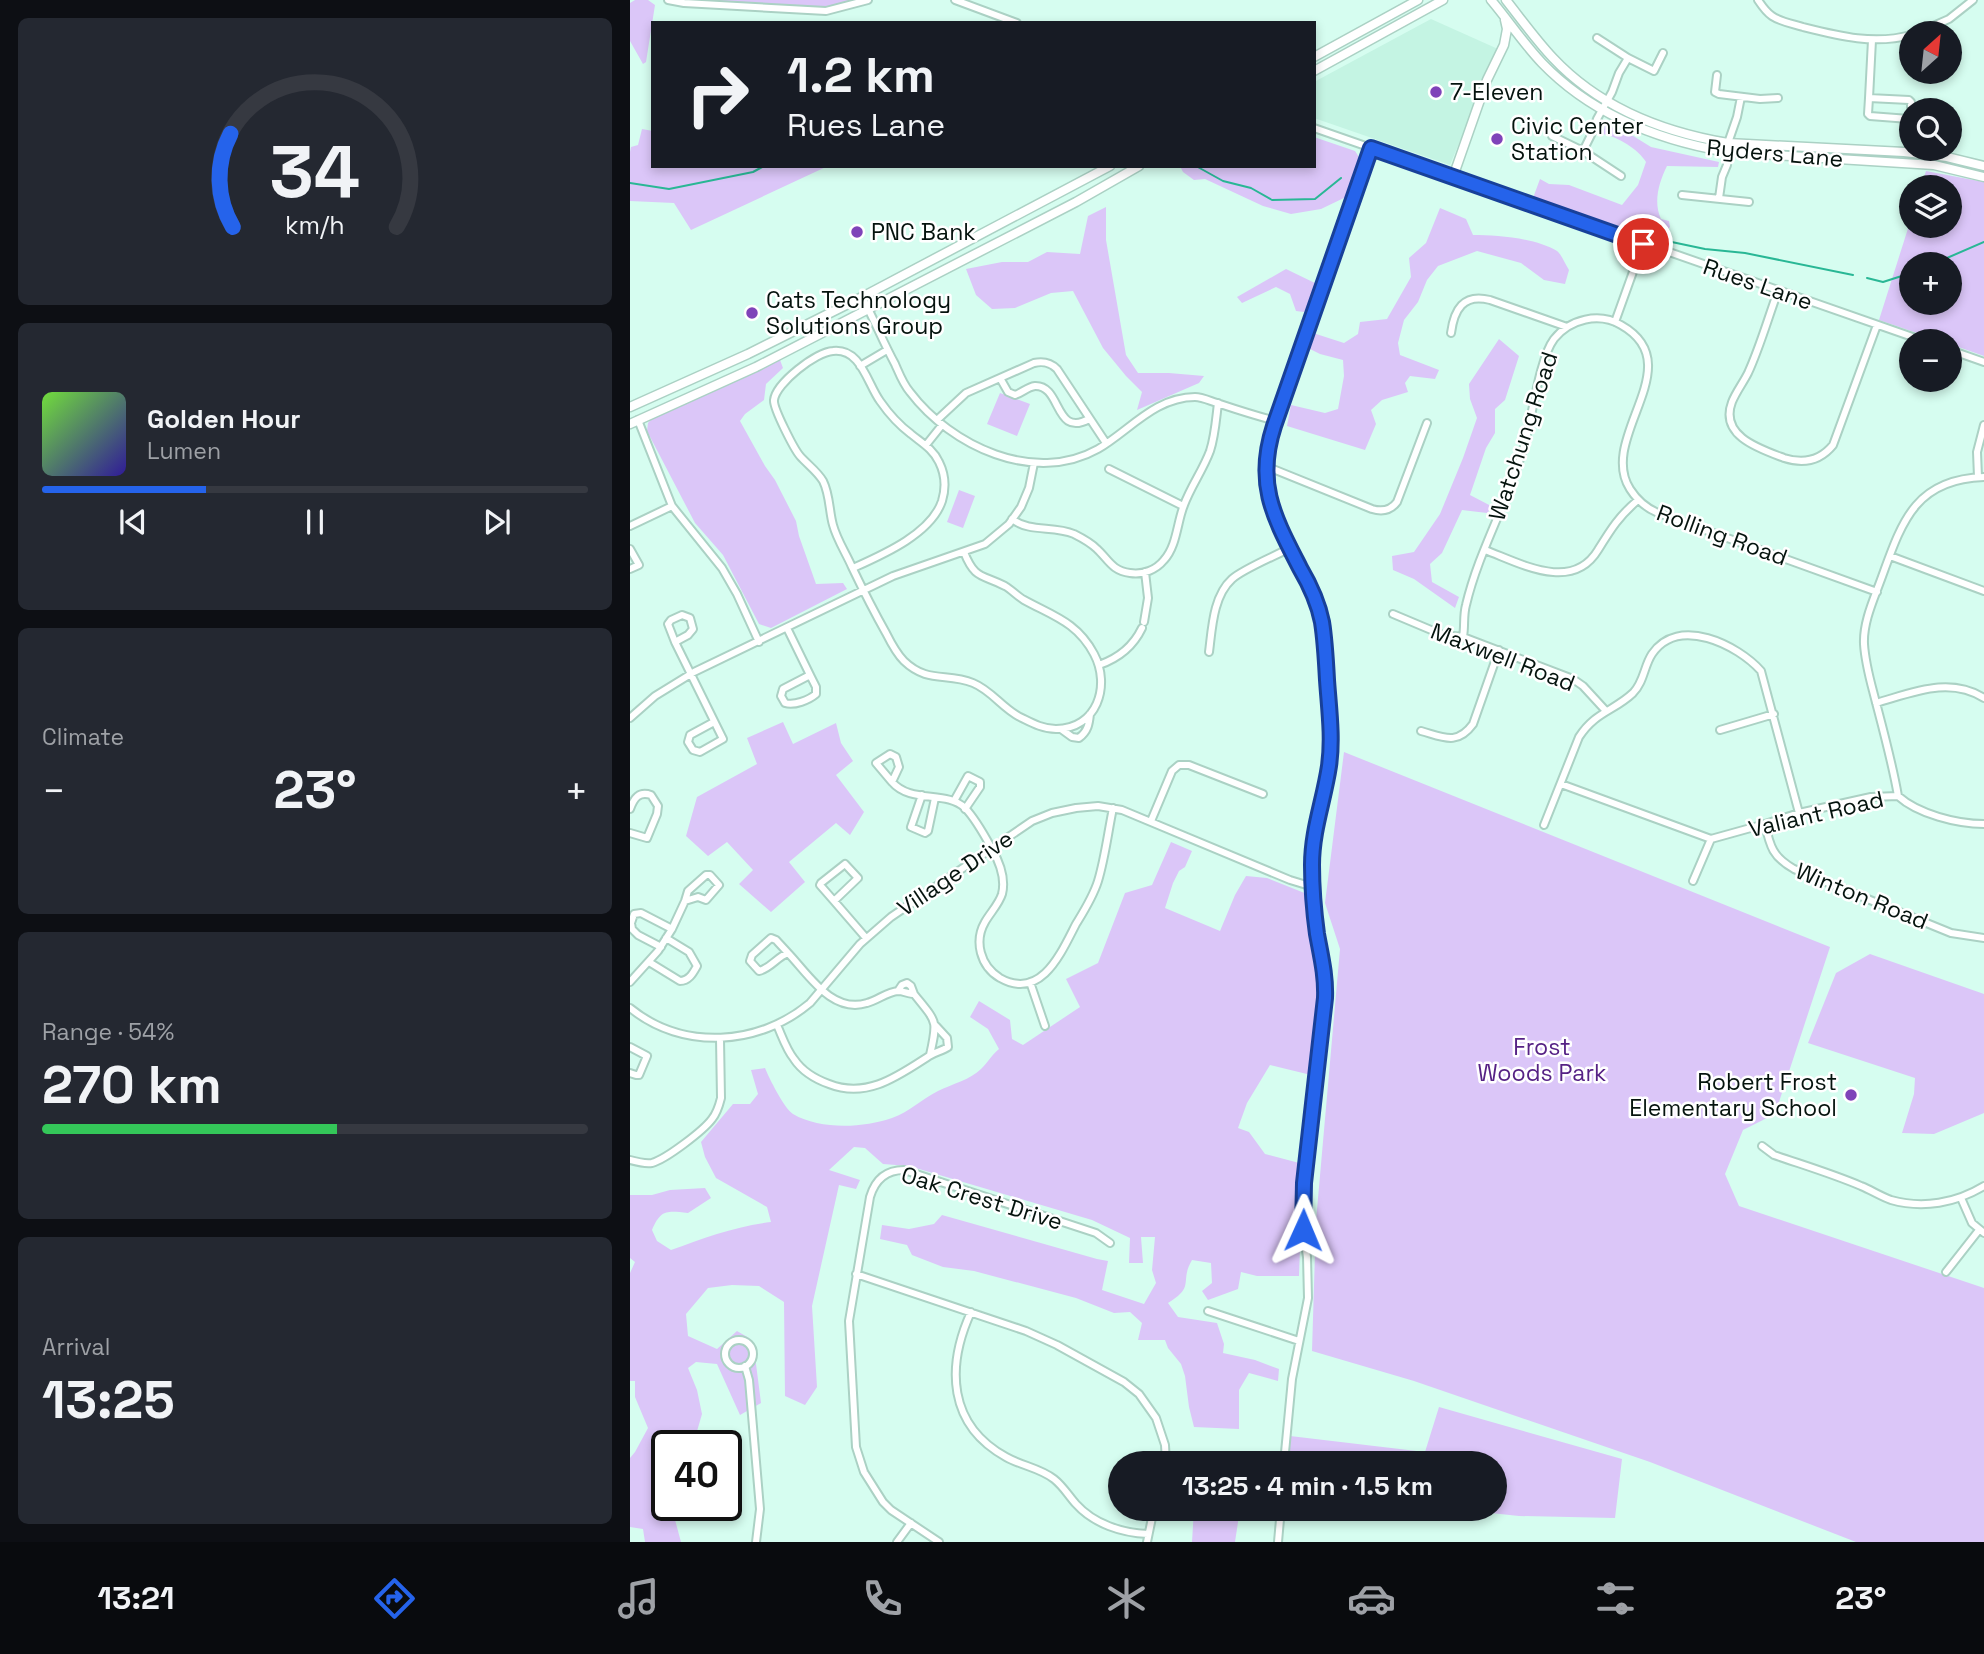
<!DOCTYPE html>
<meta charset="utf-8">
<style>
:root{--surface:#171b24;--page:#242831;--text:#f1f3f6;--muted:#9ea1a6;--line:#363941;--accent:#2563eb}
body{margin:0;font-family:"Space Grotesk",sans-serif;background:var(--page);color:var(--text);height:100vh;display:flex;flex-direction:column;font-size:26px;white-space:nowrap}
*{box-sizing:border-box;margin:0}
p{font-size:23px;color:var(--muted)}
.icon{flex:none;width:38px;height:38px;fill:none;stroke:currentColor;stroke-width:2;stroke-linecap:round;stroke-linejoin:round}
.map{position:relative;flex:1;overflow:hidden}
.sheet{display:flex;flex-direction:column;gap:18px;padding:18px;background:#0d0f14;width:630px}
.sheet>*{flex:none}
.top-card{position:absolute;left:21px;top:21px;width:665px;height:147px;border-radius:0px;box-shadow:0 4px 10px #0003;background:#171b24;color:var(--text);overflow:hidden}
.needle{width:46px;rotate:27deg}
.buttons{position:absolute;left:1269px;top:21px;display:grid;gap:14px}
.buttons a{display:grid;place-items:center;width:63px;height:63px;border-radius:50%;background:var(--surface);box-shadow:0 4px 10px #0003;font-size:35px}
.speed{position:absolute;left:21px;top:1430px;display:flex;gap:14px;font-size:35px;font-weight:700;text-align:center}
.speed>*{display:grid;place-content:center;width:91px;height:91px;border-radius:50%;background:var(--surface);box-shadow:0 4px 10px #0003;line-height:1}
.speed .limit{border:4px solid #111;border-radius:10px;background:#fff;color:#111}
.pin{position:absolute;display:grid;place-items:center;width:60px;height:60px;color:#fff;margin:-30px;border:4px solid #fff;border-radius:50%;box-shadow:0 2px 7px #0007}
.me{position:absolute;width:77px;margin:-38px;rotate:1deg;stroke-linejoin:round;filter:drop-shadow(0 0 5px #0008)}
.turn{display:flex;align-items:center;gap:24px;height:147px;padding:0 21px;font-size:32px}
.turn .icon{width:91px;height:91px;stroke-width:2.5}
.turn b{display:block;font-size:49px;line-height:60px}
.big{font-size:52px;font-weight:800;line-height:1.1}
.sheet .card{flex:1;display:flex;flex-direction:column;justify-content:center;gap:10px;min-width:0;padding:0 24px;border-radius:10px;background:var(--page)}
.sheet .dial{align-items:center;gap:0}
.dial svg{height:182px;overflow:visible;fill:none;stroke:var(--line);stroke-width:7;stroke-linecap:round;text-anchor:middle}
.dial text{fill:var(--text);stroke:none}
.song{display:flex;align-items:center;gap:21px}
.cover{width:84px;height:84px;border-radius:10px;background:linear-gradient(135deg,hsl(100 70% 55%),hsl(250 70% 35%))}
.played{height:7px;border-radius:4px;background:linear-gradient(90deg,var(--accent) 30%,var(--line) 30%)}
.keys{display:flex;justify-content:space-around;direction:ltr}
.heat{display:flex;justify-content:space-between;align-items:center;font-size:38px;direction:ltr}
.charge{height:10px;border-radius:5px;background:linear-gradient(90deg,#34c759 54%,var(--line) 0)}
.trip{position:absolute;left:478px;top:1451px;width:399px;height:70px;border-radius:35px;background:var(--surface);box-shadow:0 4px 10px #0003;font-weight:800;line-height:70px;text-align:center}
.menu{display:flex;height:112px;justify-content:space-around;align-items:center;background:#090b0e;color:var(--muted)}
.menu .icon{width:49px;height:49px}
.menu .on{color:var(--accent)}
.menu b{font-size:32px;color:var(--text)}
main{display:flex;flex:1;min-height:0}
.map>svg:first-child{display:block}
</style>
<main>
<section class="sheet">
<div class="card dial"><svg viewBox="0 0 100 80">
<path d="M14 69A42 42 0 1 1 86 69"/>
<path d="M14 69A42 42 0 0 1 13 28" stroke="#2563eb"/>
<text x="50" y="56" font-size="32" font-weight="700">34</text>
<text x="50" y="72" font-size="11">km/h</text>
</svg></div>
<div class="card">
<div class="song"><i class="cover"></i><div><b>Golden Hour</b><p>Lumen</p></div></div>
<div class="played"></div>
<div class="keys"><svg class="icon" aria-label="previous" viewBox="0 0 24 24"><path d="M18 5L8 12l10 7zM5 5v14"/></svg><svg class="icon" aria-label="pause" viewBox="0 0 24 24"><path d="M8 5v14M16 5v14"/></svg><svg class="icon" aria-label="next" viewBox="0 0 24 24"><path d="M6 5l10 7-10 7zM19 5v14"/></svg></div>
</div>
<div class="card"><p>Climate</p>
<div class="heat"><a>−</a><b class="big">23°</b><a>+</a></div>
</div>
<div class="card"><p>Range · 54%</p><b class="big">270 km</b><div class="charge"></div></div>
<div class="card"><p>Arrival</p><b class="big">13:25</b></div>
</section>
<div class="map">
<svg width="1354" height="1542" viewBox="0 0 1354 1542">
<rect width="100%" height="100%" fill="#d6fdf0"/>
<!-- built -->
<path fill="#c4f4e3" d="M801,19L868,49L820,165L684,118V82Z"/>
<!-- green -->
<path fill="#dbc6f8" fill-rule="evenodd" d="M5,0H18L25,5L16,62L13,64L0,41V3Z
M38,0H238L196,11Z
M975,125L1000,134L1021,147L1089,162L1088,167L1037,166C1029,182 1023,202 1031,219L1039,221L1040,227L1028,239L903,198L910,179L919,184L939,185L992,205L1008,185L1016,162C1008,149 988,137 973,134Z
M12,129L23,131V166H198L61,230L44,203L0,201V152L1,147L8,145Z
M684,137L725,151L729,157L716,197L691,209L661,214L633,206L575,179L564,180L553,172L550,166H684Z
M1296,171L1354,182V356L1320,344V341H1310L1249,320L1281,219V226H1320V187H1291ZM1320,264V303H1281V264Z
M476,207V240L496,355L508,373H539L574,376L569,383L507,410L512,392L496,376L473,348L443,291L421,293L385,308L362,309L346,295L336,269L372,262H398L417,252L450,254L458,216Z
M810,208L836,219L843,235C867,235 906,238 927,251C932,255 935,264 939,270L935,284L914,280L891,263L847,251L808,266L797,280L788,302L774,320L768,343L770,355L809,370L805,379L780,376L775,383L778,392L752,400L741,410L746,424L735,450L657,426L661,405L695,413L708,409L714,376L713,360L690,354L678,348L683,333L714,343L728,334L730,322L757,319L781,277L779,258L796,243Z
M656,269L689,285L674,312L666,311L660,294L646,287L612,303L607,297Z
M869,339L889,356L875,400L865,409V433L856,448L840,495L863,507L857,513L832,510L812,553L800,564L802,582L829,597L825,608L784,579L763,570L762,556L784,552L810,514L833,458L847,418L840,399L839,384Z
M150,360L153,368L136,384L134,400L115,414L110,421L135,466L145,480L166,521L169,536L186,584L213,583L217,589L141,628L129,624L93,555L65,523L17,431L18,423L23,417Z
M370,393L400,404L387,436L357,424Z
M329,490L345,496L333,528L317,522Z
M153,722L163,744L206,723L211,743L223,761L206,775L234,812L220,835L206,823L159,862L175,882L141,912L109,884L123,870L97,842L78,856L56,836L67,797L127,764L117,738Z
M714,752L1200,947L1145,1114L1113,1130L1095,1174L1109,1206L1354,1288V1542H1226L1020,1462L784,1381L682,1351L686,1221L710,949L695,903Z
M541,842L562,851L555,867L549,871L543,883L535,908L590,931L605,895L616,876L637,878L682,896L691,980L681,1075L640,1065L617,1103L608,1128L619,1132L635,1154L673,1164L669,1276H627L611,1272L608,1289L578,1300L572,1291L582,1283L581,1263L562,1260C549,1282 566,1286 538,1303L548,1317L587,1323L594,1344L593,1353L625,1360L649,1369L648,1381L619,1373L609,1390V1429L564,1427L559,1407L555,1376L551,1364L538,1348L535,1340H508L512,1323L500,1312L484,1313L446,1298L344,1271L313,1267L282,1255L277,1245L250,1239L252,1225L279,1229L304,1224L312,1215L467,1259L478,1261L472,1290L514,1304L526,1283L522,1270L525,1237H511L513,1263H499L500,1238L462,1220L279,1166L253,1164L235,1148L224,1147L199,1170L230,1180L226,1189L209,1185L182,1306L187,1387L175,1405L155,1396L154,1302L129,1286L102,1285L78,1288L56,1314L58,1336L87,1349L107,1331L119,1338L126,1364L131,1403L110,1415L87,1364L66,1362L58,1368L67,1390L72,1414L63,1445L37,1446L33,1462L37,1467V1505H41L51,1542H15L13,1529L0,1527V1458L5,1452L18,1428L5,1397V1381H0V1273L5,1262L0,1258V1195H22L40,1190L75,1188L81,1198L58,1213C37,1211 31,1209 22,1230L27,1241L41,1250C74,1238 106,1226 141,1222L137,1207L86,1178L75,1157L71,1142L103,1104H120L128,1094L121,1070L135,1068C139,1078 154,1108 163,1114C190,1130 233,1128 262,1118C279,1112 292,1099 308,1091C322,1084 340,1080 351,1069C358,1062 361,1056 369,1049L358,1029L340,1017L349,1001L380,1020L382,1039L393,1045L450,1007L436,979L468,963L495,893L522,885Z
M1240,954L1354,994V1113L1304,1134L1272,1133L1284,1094L1285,1078L1178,1043L1206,973Z
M809,1407L992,1459L985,1518L889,1516L823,1509L864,1508V1463H658L660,1436L795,1452Z
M564,1509H610L605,1542H562Z"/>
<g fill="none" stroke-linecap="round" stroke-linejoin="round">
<!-- stream -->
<path stroke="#29b795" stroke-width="2" d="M566,166L593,181L621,188L642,200L685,199L711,178
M0,183L39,189L123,172L134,166
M1037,241L1075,249L1115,253L1223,275
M1303,264L1354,242
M1237,278L1253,282L1281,273"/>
<defs>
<path id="minor" d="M38,0L54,3L196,11L238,0
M325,0L387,23
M1128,0C1132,6 1136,12 1142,16C1151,22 1163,24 1173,27C1209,36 1244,45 1281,35
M1287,33L1319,19L1343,0
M967,38L998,58L1024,71L1033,53
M1087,75L1085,92L1089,94L1130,99L1148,98
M1239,98L1242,40
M1281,117L1279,119L1240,116L1238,114L1239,98L1279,100L1281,102V110
M684,128L1294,341
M922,136L953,151L991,176
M953,151L961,135L967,119L982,92L989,73L998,58
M1052,195L1119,202
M1089,198L1092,177L1097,165L1098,143L1107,117L1111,97
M1148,291C1138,318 1130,347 1118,373C1113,383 1106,392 1102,402C1089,436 1130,449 1154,458C1173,464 1190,461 1203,445L1247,325
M232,297C244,319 253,342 265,364C269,373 273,384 280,392C321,446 404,485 468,449C499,431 525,397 565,397C573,397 582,402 590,404C608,410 627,416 646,421
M985,322L1013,244
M821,333C824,310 833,293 860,300L937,327
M1320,350L1354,362
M230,366L257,350
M370,378L378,392L385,395C392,393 397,387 405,386C432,385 424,438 459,419
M8,420L42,506L92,568L107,594L129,642
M307,420L336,393L404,363C413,361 420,362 427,369L476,443
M296,445L312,425
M638,467L742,509C752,512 761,510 767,502L797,423
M479,469L553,506
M1348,477L1347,452L1354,425
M382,519C400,533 423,525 444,534C452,538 460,542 467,549C478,559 482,571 500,573C513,575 526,570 534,560C547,546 547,522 554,505C561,486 573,470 580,451C585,436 586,419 588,403
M0,526L42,506
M0,549L9,565L0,569
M855,550C890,563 942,593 968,550C981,529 989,516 1008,500
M1260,556L1354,591
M223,568C252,555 301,534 312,501C316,488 315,474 309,462C303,449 292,443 281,434C269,425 259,414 250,401C237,383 231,348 203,351C186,352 146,383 144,400C143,408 164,449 170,456C178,465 187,471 193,481C200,495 199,511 203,525C207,540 216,553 222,567C233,590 243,610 256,633C261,643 266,653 274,661C298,684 317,672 343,683C363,691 374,711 394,719C404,724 414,729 426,729C467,729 481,686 464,654C447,622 423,616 394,600C387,596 382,590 375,586C352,574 345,580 334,552
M763,614L813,635L833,637L943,679L953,686L976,711
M52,615L60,618L63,629L58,635L45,642L38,624L41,620Z
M514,622L518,598L515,572
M157,628L180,675
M833,637C835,626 833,616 836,605C849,550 879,500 894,446C902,419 909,359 924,339C940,319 969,312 991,325C1062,365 967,437 1000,489C1007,500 1016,508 1028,513L1247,592
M45,642L93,739L70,752L63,750L58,742L60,735L84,722
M579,652C582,629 583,596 602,579C613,569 645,556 660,548
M469,665C489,658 503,647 512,628
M180,675L186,687V694C179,700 164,706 155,703L151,696L153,689Z
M1246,703C1282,693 1319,676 1354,698
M0,718L25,696L64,672L263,576L355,544L379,524L391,507L399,488L404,463
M431,729L442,737L449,738C458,731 459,724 460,714
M1090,730L1144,714
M791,731C813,737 827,746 843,724L869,650
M260,754L266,757L269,767L262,782L246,763Z
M262,782C281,804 316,790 335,808C343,816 356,838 362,849C370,863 376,878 372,894C369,904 360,913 355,922C344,941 350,966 370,978C411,1001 431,953 446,924C454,911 463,897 468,881C475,858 478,832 483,808
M931,784L1081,839L1135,824L1169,813L1241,797L1268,796C1288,814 1327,824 1354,824
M292,795L281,827L295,833L298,831L305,798
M1268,796C1262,761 1252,726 1243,691C1239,676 1235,660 1234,644C1233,623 1243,601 1250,582C1271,525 1283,479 1354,477
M324,801L338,776L350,782V787L335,809
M0,809C4,798 9,791 21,795L28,806L27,814L17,838L0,833
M521,821L542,771L549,765H559L633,794
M1135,824C1140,847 1143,857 1164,869L1321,933L1354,938
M914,825L949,737C965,712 984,711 1003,693C1014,682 1014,666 1022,654C1048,615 1108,645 1131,671L1169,813
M215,864L228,878L204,901L190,885L191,883Z
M1063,881L1081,839
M204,901L236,938
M141,938L146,940L158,953C147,957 141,968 129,971L120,961L122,955Z
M31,947L8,935L2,929L1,923L4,914L11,913L42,929
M158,953C179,975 202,1014 237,1003C248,1000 257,992 268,991C273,991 279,994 284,994C307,1023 308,1019 300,1055
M19,962L50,981C59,981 63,973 67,966L59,952L36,938
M0,982L28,951L42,929L55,901L58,891L76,875H80L89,885L76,900L68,897L55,901
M400,982L415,1026
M268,991L272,985L277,983L281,986L284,994
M0,1008C53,1051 129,1046 180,1003L230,944L261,917L402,821L422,813L446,808L468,806L492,810L660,880L683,887
M147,1025C152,1036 156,1049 164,1059C172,1071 185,1079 199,1084C237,1099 268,1076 299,1056C305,1052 312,1051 318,1047L317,1038L306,1026
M0,1047L17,1056L9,1075H6L0,1073
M1132,1146L1144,1155C1173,1165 1203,1174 1231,1186C1241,1190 1250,1196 1261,1200C1293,1209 1326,1203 1354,1186
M0,1160C7,1162 15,1164 22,1163C36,1159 73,1131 82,1119C87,1113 89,1106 91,1098L90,1039
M1331,1198L1342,1223L1354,1233
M1316,1272L1349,1230
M226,1274L396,1331L427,1345L494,1382L509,1394L526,1418L535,1445L536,1463
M578,1311L669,1341
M341,1312C316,1367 318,1425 376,1457C392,1466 410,1468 424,1479C433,1486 438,1495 446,1504C464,1524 492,1533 518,1534
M95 1354a14 14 0 1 1 28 0a14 14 0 1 1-28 0Z
M115,1366L119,1380L130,1509L126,1542
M536,1457L604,1463
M654,1463L662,1379L678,1298L677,1257L673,1230L674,1183L693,1027L695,984L686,931L682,866L683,844L686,821L696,784L701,744L694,636L687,604L683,591L648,526L637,491V452L646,421L742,148
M267,1542L281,1523
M309,1542L261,1510L253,1502L234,1472L226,1447L219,1321L240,1197C245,1180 256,1170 274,1170L466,1233L480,1243
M517,1542L524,1508
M648,1542L651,1508"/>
<path id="major" d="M861,0C878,20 893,43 912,63C962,115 1027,140 1097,152L1304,165L1354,177
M876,0C891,19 906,40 923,58C970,108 1032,132 1098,143L1274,152L1317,157L1354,166
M684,57L788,0
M684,71L813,0
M823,177L857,80L874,45L877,29L875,20
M0,407L118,354L232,297L480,166
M0,424L126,367L446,202L509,166"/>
</defs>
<!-- minor casing -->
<use href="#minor" stroke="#abd1c4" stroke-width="10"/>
<!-- major casing -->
<use href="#major" stroke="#abd1c4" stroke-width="11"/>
<!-- minor -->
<use href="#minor" stroke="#fff" stroke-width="6"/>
<!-- major -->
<use href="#major" stroke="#fff" stroke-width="8"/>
</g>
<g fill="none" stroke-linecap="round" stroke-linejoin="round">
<defs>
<path id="route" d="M673,1230L674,1183L695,998C696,976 691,956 687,934C684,912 682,888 682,865C682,830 694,800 699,766C703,738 699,709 697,680C696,661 695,641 692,622C688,602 680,585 670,568C644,517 625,484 644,426L741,148L1013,244"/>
</defs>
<!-- route casing -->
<use href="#route" stroke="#184099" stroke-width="18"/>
<!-- route -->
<use href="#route" stroke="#2563eb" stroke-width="12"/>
</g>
<!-- markers -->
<g fill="#7f43b9" stroke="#fff" stroke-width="2.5">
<circle cx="806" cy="92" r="7"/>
<circle cx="867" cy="139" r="7"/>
<circle cx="227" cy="232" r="7"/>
<circle cx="122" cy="313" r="7"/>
<circle cx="1221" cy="1095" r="7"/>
</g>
<g text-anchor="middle" stroke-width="5" stroke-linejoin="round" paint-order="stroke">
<!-- poi labels -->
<g font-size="23" fill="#05130e" stroke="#fff" text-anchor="start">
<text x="820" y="100">7-Eleven</text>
<text x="881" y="134">Civic Center<tspan x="881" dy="26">Station</tspan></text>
<text x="241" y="240">PNC Bank</text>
<text x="136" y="308">Cats Technology<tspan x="136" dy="26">Solutions Group</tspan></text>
<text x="1207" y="1090" text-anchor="end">Robert Frost<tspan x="1207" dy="26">Elementary School</tspan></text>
</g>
<!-- street labels -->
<g font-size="23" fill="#05130e" stroke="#fff">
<text transform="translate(1145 153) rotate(5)" y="8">Ryders Lane</text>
<text transform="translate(1128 284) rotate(19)" y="8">Rues Lane</text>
<text transform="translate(893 436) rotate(-72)" y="8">Watchung Road</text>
<text transform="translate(1092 535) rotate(20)" y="8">Rolling Road</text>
<text transform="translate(873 657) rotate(21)" y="8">Maxwell Road</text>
<text transform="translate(1186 814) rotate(-13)" y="8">Valiant Road</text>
<text transform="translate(325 873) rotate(-34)" y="8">Village Drive</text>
<text transform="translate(1232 896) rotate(22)" y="8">Winton Road</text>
<text transform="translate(352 1198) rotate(17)" y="8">Oak Crest Drive</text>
</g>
<!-- park labels -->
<g font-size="23" fill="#562285" stroke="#fff">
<text x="912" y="1055">Frost<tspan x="912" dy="26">Woods Park</tspan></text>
</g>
</g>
</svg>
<div class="buttons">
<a><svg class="needle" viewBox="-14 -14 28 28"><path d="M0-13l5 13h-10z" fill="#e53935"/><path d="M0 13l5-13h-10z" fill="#9ea1a6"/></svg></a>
<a><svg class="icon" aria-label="search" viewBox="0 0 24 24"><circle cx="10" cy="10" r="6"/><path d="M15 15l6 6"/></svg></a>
<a><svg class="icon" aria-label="layers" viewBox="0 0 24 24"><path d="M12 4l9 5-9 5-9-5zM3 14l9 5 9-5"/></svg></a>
<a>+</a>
<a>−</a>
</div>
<div class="speed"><div class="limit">40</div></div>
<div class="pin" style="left:1013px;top:244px;background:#d93025"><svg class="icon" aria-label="arrive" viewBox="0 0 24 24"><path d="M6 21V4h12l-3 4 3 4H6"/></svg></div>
<svg class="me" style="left:673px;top:1230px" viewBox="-20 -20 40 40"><path d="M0-17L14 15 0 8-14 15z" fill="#2563eb" stroke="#fff" stroke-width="4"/></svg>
<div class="trip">13:25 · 4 min · 1.5 km</div>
<div class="top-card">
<div class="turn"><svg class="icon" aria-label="right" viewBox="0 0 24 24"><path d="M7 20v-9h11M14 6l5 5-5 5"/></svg><div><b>1.2 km</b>Rues Lane</div></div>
</div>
</div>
</main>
<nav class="menu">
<b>13:21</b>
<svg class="icon on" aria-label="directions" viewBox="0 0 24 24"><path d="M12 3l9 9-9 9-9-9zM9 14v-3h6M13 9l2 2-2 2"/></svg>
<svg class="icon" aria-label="music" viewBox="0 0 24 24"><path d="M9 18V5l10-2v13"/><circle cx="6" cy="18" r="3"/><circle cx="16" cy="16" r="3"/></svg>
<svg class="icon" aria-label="phone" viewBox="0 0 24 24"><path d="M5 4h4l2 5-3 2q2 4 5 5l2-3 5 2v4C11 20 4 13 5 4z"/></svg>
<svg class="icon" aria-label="climate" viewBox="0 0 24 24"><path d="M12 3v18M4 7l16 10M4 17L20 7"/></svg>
<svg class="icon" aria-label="car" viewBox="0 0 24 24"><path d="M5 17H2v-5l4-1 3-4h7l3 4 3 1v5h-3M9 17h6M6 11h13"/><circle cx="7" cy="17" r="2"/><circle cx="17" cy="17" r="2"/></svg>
<svg class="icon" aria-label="filters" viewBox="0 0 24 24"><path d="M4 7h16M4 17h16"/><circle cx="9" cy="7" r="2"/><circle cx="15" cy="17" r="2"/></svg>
<b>23°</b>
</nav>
